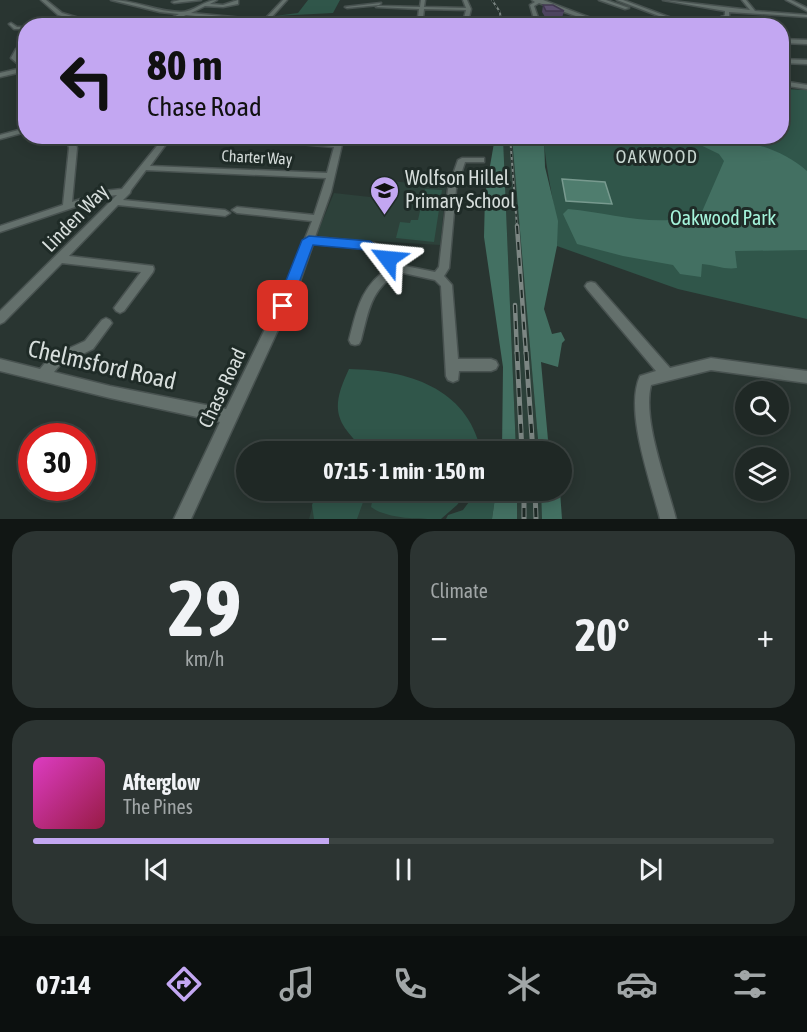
<!DOCTYPE html>
<meta charset="utf-8">
<style>
:root{--surface:#1f2825;--page:#2c3432;--text:#f1f3f6;--muted:#a1a6a7;--line:#3c4442;--accent:#c3a7f2}
body{margin:0;font-family:"Asap Condensed",sans-serif;background:var(--page);color:var(--text);height:100vh;display:flex;flex-direction:column;font-size:22px;white-space:nowrap}
*{box-sizing:border-box;margin:0}
p{font-size:20px;color:var(--muted)}
.icon{flex:none;width:33px;height:33px;fill:none;stroke:currentColor;stroke-width:2;stroke-linecap:round;stroke-linejoin:round}
.map{position:relative;height:519px;overflow:hidden}
.sheet{display:flex;flex-direction:column;gap:12px;padding:12px;background:#111614;flex:1}
.sheet>*{flex:none}
.top-card{position:absolute;left:18px;top:18px;width:771px;height:126px;border-radius:24px;box-shadow:0 3px 15px #0003,0 0 0 2px var(--line);background:#c3a7f2;color:#111;overflow:hidden}
.tools{position:absolute;left:735px;top:381px;display:grid;gap:12px}
.tools a{display:grid;place-items:center;width:54px;height:54px;border-radius:50%;background:var(--surface);box-shadow:0 3px 15px #0003,0 0 0 2px var(--line);font-size:30px}
.speed{position:absolute;left:18px;top:423px;display:flex;gap:12px;font-size:30px;font-weight:700;text-align:center}
.speed>*{display:grid;place-content:center;width:78px;height:78px;border-radius:50%;background:var(--surface);box-shadow:0 3px 15px #0003,0 0 0 2px var(--line);line-height:1}
.speed .limit{border:9px solid #d22;background:#fff;color:#111}
.pin{position:absolute;display:grid;place-items:center;width:51px;height:51px;color:#fff;margin:-26px;border-radius:12px;box-shadow:0 3px 9px #0006}
.me{position:absolute;width:66px;margin:-33px;rotate:299deg;stroke-linejoin:round;filter:drop-shadow(0 0 4px #0008)}
.turn{display:flex;align-items:center;gap:21px;height:126px;padding:0 30px;font-size:27px}
.turn .icon{width:78px;height:78px;stroke-width:2.5}
.turn b{display:block;font-size:42px;line-height:51px}
.big{font-size:45px;font-weight:700;line-height:1.1}
.sheet .widget{flex:1;display:flex;flex-direction:column;justify-content:center;gap:9px;min-width:0;padding:0 21px;border-radius:24px;background:var(--page)}
.sheet .dial{align-items:center;gap:0}
.dial b{font-size:78px;line-height:1}
.song{display:flex;align-items:center;gap:18px}
.cover{width:72px;height:72px;border-radius:9px;background:linear-gradient(135deg,hsl(310 70% 55%),hsl(340 70% 35%))}
.played{height:6px;border-radius:3px;background:linear-gradient(90deg,var(--accent) 40%,var(--line) 40%)}
.keys{display:flex;justify-content:space-around;direction:ltr}
.heat{display:flex;justify-content:space-between;align-items:center;font-size:33px;direction:ltr}
.sheet .tiles{flex:1;display:grid;gap:12px;grid-template-columns:1fr 1fr}
.widget:last-child{grid-column:span 2}
.trip{position:absolute;left:236px;top:441px;width:336px;height:60px;border-radius:30px;background:var(--surface);box-shadow:0 3px 15px #0003,0 0 0 2px var(--line);font-weight:700;line-height:60px;text-align:center}
.tabs{display:flex;height:96px;justify-content:space-around;align-items:center;background:#0c100f;color:var(--muted)}
.tabs .icon{width:42px;height:42px}
.tabs .current{color:var(--accent)}
.tabs b{font-size:27px;color:var(--text)}
.map>svg:first-child{display:block}
</style>
<div class="map">
<svg width="807" height="519" viewBox="0 0 807 519">
<rect width="100%" height="100%" fill="#293531"/>
<!-- built -->
<path fill="#2d413a" d="M503,137H513L539,451H516Z
M392,181L446,187L440,245L322,238L317,234L334,193L388,199Z
M317,490L374,491L414,519H309Z
M517,491H541L542,519H517Z"/>
<!-- green -->
<path fill="#30564a" d="M308,0H340L333,13L275,16L298,13Z
M782,89L807,90V319L678,289L557,246C558,209 545,174 544,137L782,136Z
M425,189L442,190L434,242L396,238L400,222L410,223L411,220H418Z
M349,369C407,370 467,387 481,451H366C335,422 330,409 349,369Z
M317,491V490L367,491L357,519H314L312,505Z
M389,491V490L468,491L457,505L441,519C419,519 387,519 371,507L373,497Z
M477,491H496L492,519H446L448,515L463,510Z"/>
<!-- forest -->
<path fill="#437062" d="M495,137H503L516,451H502L503,367L484,237L485,195Z
M512,137H544L545,167L558,221L557,246L544,309L552,334L561,332L565,340L562,343L558,367L541,362L549,451H539Z
M684,137C726,136 774,142 807,171V250L735,251L737,268C725,270 715,265 702,264L701,277L680,274L673,265L623,256L577,244L563,214L568,209C613,213 657,229 701,214L724,161L719,154Z
M496,491H517V519H492Z
M541,491H560L562,519H542Z"/>
<!-- water -->
<path fill="#4f7d6e" stroke="#789a8f" stroke-width="1.5" d="M562,179L605,182L612,204L566,201Z"/>
<g fill="none" stroke-linecap="round" stroke-linejoin="round">
<defs>
<path id="minor" d="M41,0H46L62,13L106,26H97L58,15Z
M111,0C135,0 157,12 181,12C194,12 204,0 217,0L210,4L223,5L238,0V4L223,7L205,6L191,13L264,20L283,0H287L269,20L324,18L326,19L266,23L263,25L261,23L186,15L163,26H156L179,14L160,12Z
M180,0H201L174,3L172,2Z
M421,0H425L424,7L466,8L463,0H467L471,9L467,26H462L466,10L424,9L422,26H417L419,9L376,7L378,6L420,7Z
M532,0H543L612,26H604L539,3L534,6L541,26H536L530,5L535,2Z
M599,0H606L629,8L625,9Z
M617,0H623L693,26H685Z
M663,0L750,10L742,0H746L755,11L807,15V17L729,12V17L709,26H702L725,15V11Z
M786,0H791L807,8V11Z
M381,3L379,5L347,8L345,7Z
M333,19H373L375,20L373,21H331Z
M11,23L17,27H26V29H14L9,24Z
M782,39L807,40V44L782,43Z
M26,47V51H20L17,58L21,61L26,60V64H18L11,58L16,49Z
M782,59L807,60V64L782,63Z
M26,67V71L0,77V73Z
M782,81L807,85V89L782,85Z
M26,128V132L0,139V135Z
M66,136H74L77,148L72,202L104,191L122,189L165,136H172L150,166L327,173L334,147L289,143L285,141L289,139L335,142L336,136H344L331,192L315,237L374,243L384,248L400,265L435,272L439,267L448,189L458,160L462,158H484V162H465L456,189L449,268L444,276L452,285L458,359H491L496,361L498,365L496,369L491,371H459L458,380L453,382L448,380L446,376L441,286L435,280L399,272C370,290 369,310 361,340L359,344L355,345L351,344L349,340C357,309 361,286 390,267L376,254L368,248L313,244L299,284L191,519H174L220,422L110,398L0,371V359L40,369L50,357L85,341L102,320L106,318L110,320L112,323L93,349L60,365L54,372L110,386L226,409L287,284L312,221L237,213L232,210L237,207L314,215L326,178L146,170L131,190L130,193L123,200L225,210L230,213L225,216L118,205L69,256L153,266L154,269L153,272L124,311L120,313L116,311L114,308L141,272L62,263L4,322L0,324V311L117,195L108,196L0,232V226L63,205L69,148Z
M591,282L595,283L670,368L711,358L807,371V383L711,370L651,385C642,420 667,483 676,519H660C651,482 624,411 640,376L656,371L587,289L585,286L587,283Z"/>
</defs>
<!-- minor casing -->
<use href="#minor" stroke="#485250" stroke-width="3"/>
<!-- minor -->
<use href="#minor" fill="#64706c" fill-rule="evenodd"/>
<defs>
<path id="rail-far2" d="M492,0L500,12L501,26
M510,136L517,227"/>
<path id="rail-far1" d="M517,226L526,354
M515,305L517,354"/>
<path id="rail" d="M517,352L522,452
M526,352L533,452
M524,490V519
M535,490L536,519"/>
</defs>
<!-- rail-far2 casing -->
<use href="#rail-far2" stroke="#7c8683" stroke-width="2"/>
<!-- rail-far1 casing -->
<use href="#rail-far1" stroke="#7c8683" stroke-width="4.5"/>
<!-- rail casing -->
<use href="#rail" stroke="#7c8683" stroke-width="5"/>
<!-- rail-far2 -->
<use href="#rail-far2" stroke="#1f2b27" stroke-width="1.5" stroke-dasharray="3" stroke-linecap="butt"/>
<!-- rail-far1 -->
<use href="#rail-far1" stroke="#1f2b27" stroke-width="2" stroke-dasharray="8" stroke-linecap="butt"/>
<!-- rail -->
<use href="#rail" stroke="#1f2b27" stroke-width="3" stroke-dasharray="9" stroke-linecap="butt"/>
</g>
<!-- wall -->
<path fill="#504662" d="M543,5L564,11L562,18L545,17L542,12Z"/>
<!-- building -->
<path fill="#5d5172" stroke="#413950" stroke-width="1.5" d="M543,5H553L564,11H546Z"/>
<!-- route -->
<path fill="#1a73e8" stroke="#114b97" stroke-width="1.5" d="M309,236L370,241L395,259L388,264L367,250L313,245L289,310H278L276,306L302,240Z"/>
<!-- icons -->
<defs>
<symbol id="school-pin" viewBox="-11 -11 22 30"><path d="M0 17L-7.5 6A9.5 9.5 0 1 1 7.5 6Z" fill="#c3a7f2" stroke="#1f2b27"/><path d="M0-5L7-2L0 1L-7-2ZM-4 1L0 2.5L4 1V4Q0 6-4 4Z" fill="#111"/></symbol>
</defs>
<g fill-rule="evenodd">
<use href="#school-pin" x="368" y="174" width="33" height="45"/>
</g>
<g text-anchor="middle" stroke-width="6" stroke-linejoin="round" paint-order="stroke">
<!-- far-street labels -->
<g font-size="16" fill="#d7dedc" stroke="#1f2b27">
<text transform="translate(257 157) rotate(3)" y="6">Charter Way</text>
</g>
<!-- far-quarter labels -->
<g font-size="18" letter-spacing="1.5" fill="#cddcd6" stroke="#1f2b27">
<text x="657" y="163">OAKWOOD</text>
</g>
<!-- poi labels -->
<g font-size="20" fill="#d7dedc" stroke="#1f2b27" text-anchor="start">
<text x="405" y="185">Wolfson Hillel<tspan x="405" dy="23">Primary School</tspan></text>
</g>
<!-- street labels -->
<g font-size="20" fill="#d7dedc" stroke="#1f2b27">
<text transform="translate(75 218) rotate(-46)" y="7">Linden Way</text>
<text transform="translate(222 388) rotate(-65)" y="7">Chase Road</text>
</g>
<!-- park labels -->
<g font-size="20" fill="#a5f4db" stroke="#1f2b27">
<text x="723" y="225">Oakwood Park</text>
</g>
<!-- near-street labels -->
<g font-size="24" fill="#d7dedc" stroke="#1f2b27">
<text transform="translate(102 365) rotate(13)" y="8">Chelmsford Road</text>
</g>
</g>
</svg>
<div class="tools">
<a><svg class="icon" aria-label="search" viewBox="0 0 24 24"><circle cx="10" cy="10" r="6"/><path d="M15 15l6 6"/></svg></a>
<a><svg class="icon" aria-label="layers" viewBox="0 0 24 24"><path d="M12 4l9 5-9 5-9-5zM3 14l9 5 9-5"/></svg></a>
</div>
<div class="speed"><div class="limit">30</div></div>
<div class="pin" style="left:283px;top:306px;background:#d93025"><svg class="icon" aria-label="arrive" viewBox="0 0 24 24"><path d="M6 21V4h12l-3 4 3 4H6"/></svg></div>
<svg class="me" style="left:388px;top:259px" viewBox="-20 -20 40 40"><path d="M0-17L14 15 0 8-14 15z" fill="#1a73e8" stroke="#fff" stroke-width="4"/></svg>
<div class="trip">07:15 · 1 min · 150 m</div>
<div class="top-card">
<div class="turn"><svg class="icon" aria-label="left" viewBox="0 0 24 24"><path d="M17 20v-9H6M10 6l-5 5 5 5"/></svg><div><b>80 m</b>Chase Road</div></div>
</div>
</div>
<section class="sheet">
<div class="tiles">
<div class="widget dial"><b>29</b><p>km/h</p></div>
<div class="widget"><p>Climate</p>
<div class="heat"><a>−</a><b class="big">20°</b><a>+</a></div>
</div>
<div class="widget">
<div class="song"><i class="cover"></i><div><b>Afterglow</b><p>The Pines</p></div></div>
<div class="played"></div>
<div class="keys"><svg class="icon" aria-label="previous" viewBox="0 0 24 24"><path d="M18 5L8 12l10 7zM5 5v14"/></svg><svg class="icon" aria-label="pause" viewBox="0 0 24 24"><path d="M8 5v14M16 5v14"/></svg><svg class="icon" aria-label="next" viewBox="0 0 24 24"><path d="M6 5l10 7-10 7zM19 5v14"/></svg></div>
</div>
</div>
</section>
<nav class="tabs">
<b>07:14</b>
<svg class="icon current" aria-label="directions" viewBox="0 0 24 24"><path d="M12 3l9 9-9 9-9-9zM9 14v-3h6M13 9l2 2-2 2"/></svg>
<svg class="icon" aria-label="music" viewBox="0 0 24 24"><path d="M9 18V5l10-2v13"/><circle cx="6" cy="18" r="3"/><circle cx="16" cy="16" r="3"/></svg>
<svg class="icon" aria-label="phone" viewBox="0 0 24 24"><path d="M5 4h4l2 5-3 2q2 4 5 5l2-3 5 2v4C11 20 4 13 5 4z"/></svg>
<svg class="icon" aria-label="climate" viewBox="0 0 24 24"><path d="M12 3v18M4 7l16 10M4 17L20 7"/></svg>
<svg class="icon" aria-label="car" viewBox="0 0 24 24"><path d="M5 17H2v-5l4-1 3-4h7l3 4 3 1v5h-3M9 17h6M6 11h13"/><circle cx="7" cy="17" r="2"/><circle cx="17" cy="17" r="2"/></svg>
<svg class="icon" aria-label="filters" viewBox="0 0 24 24"><path d="M4 7h16M4 17h16"/><circle cx="9" cy="7" r="2"/><circle cx="15" cy="17" r="2"/></svg>
</nav>
